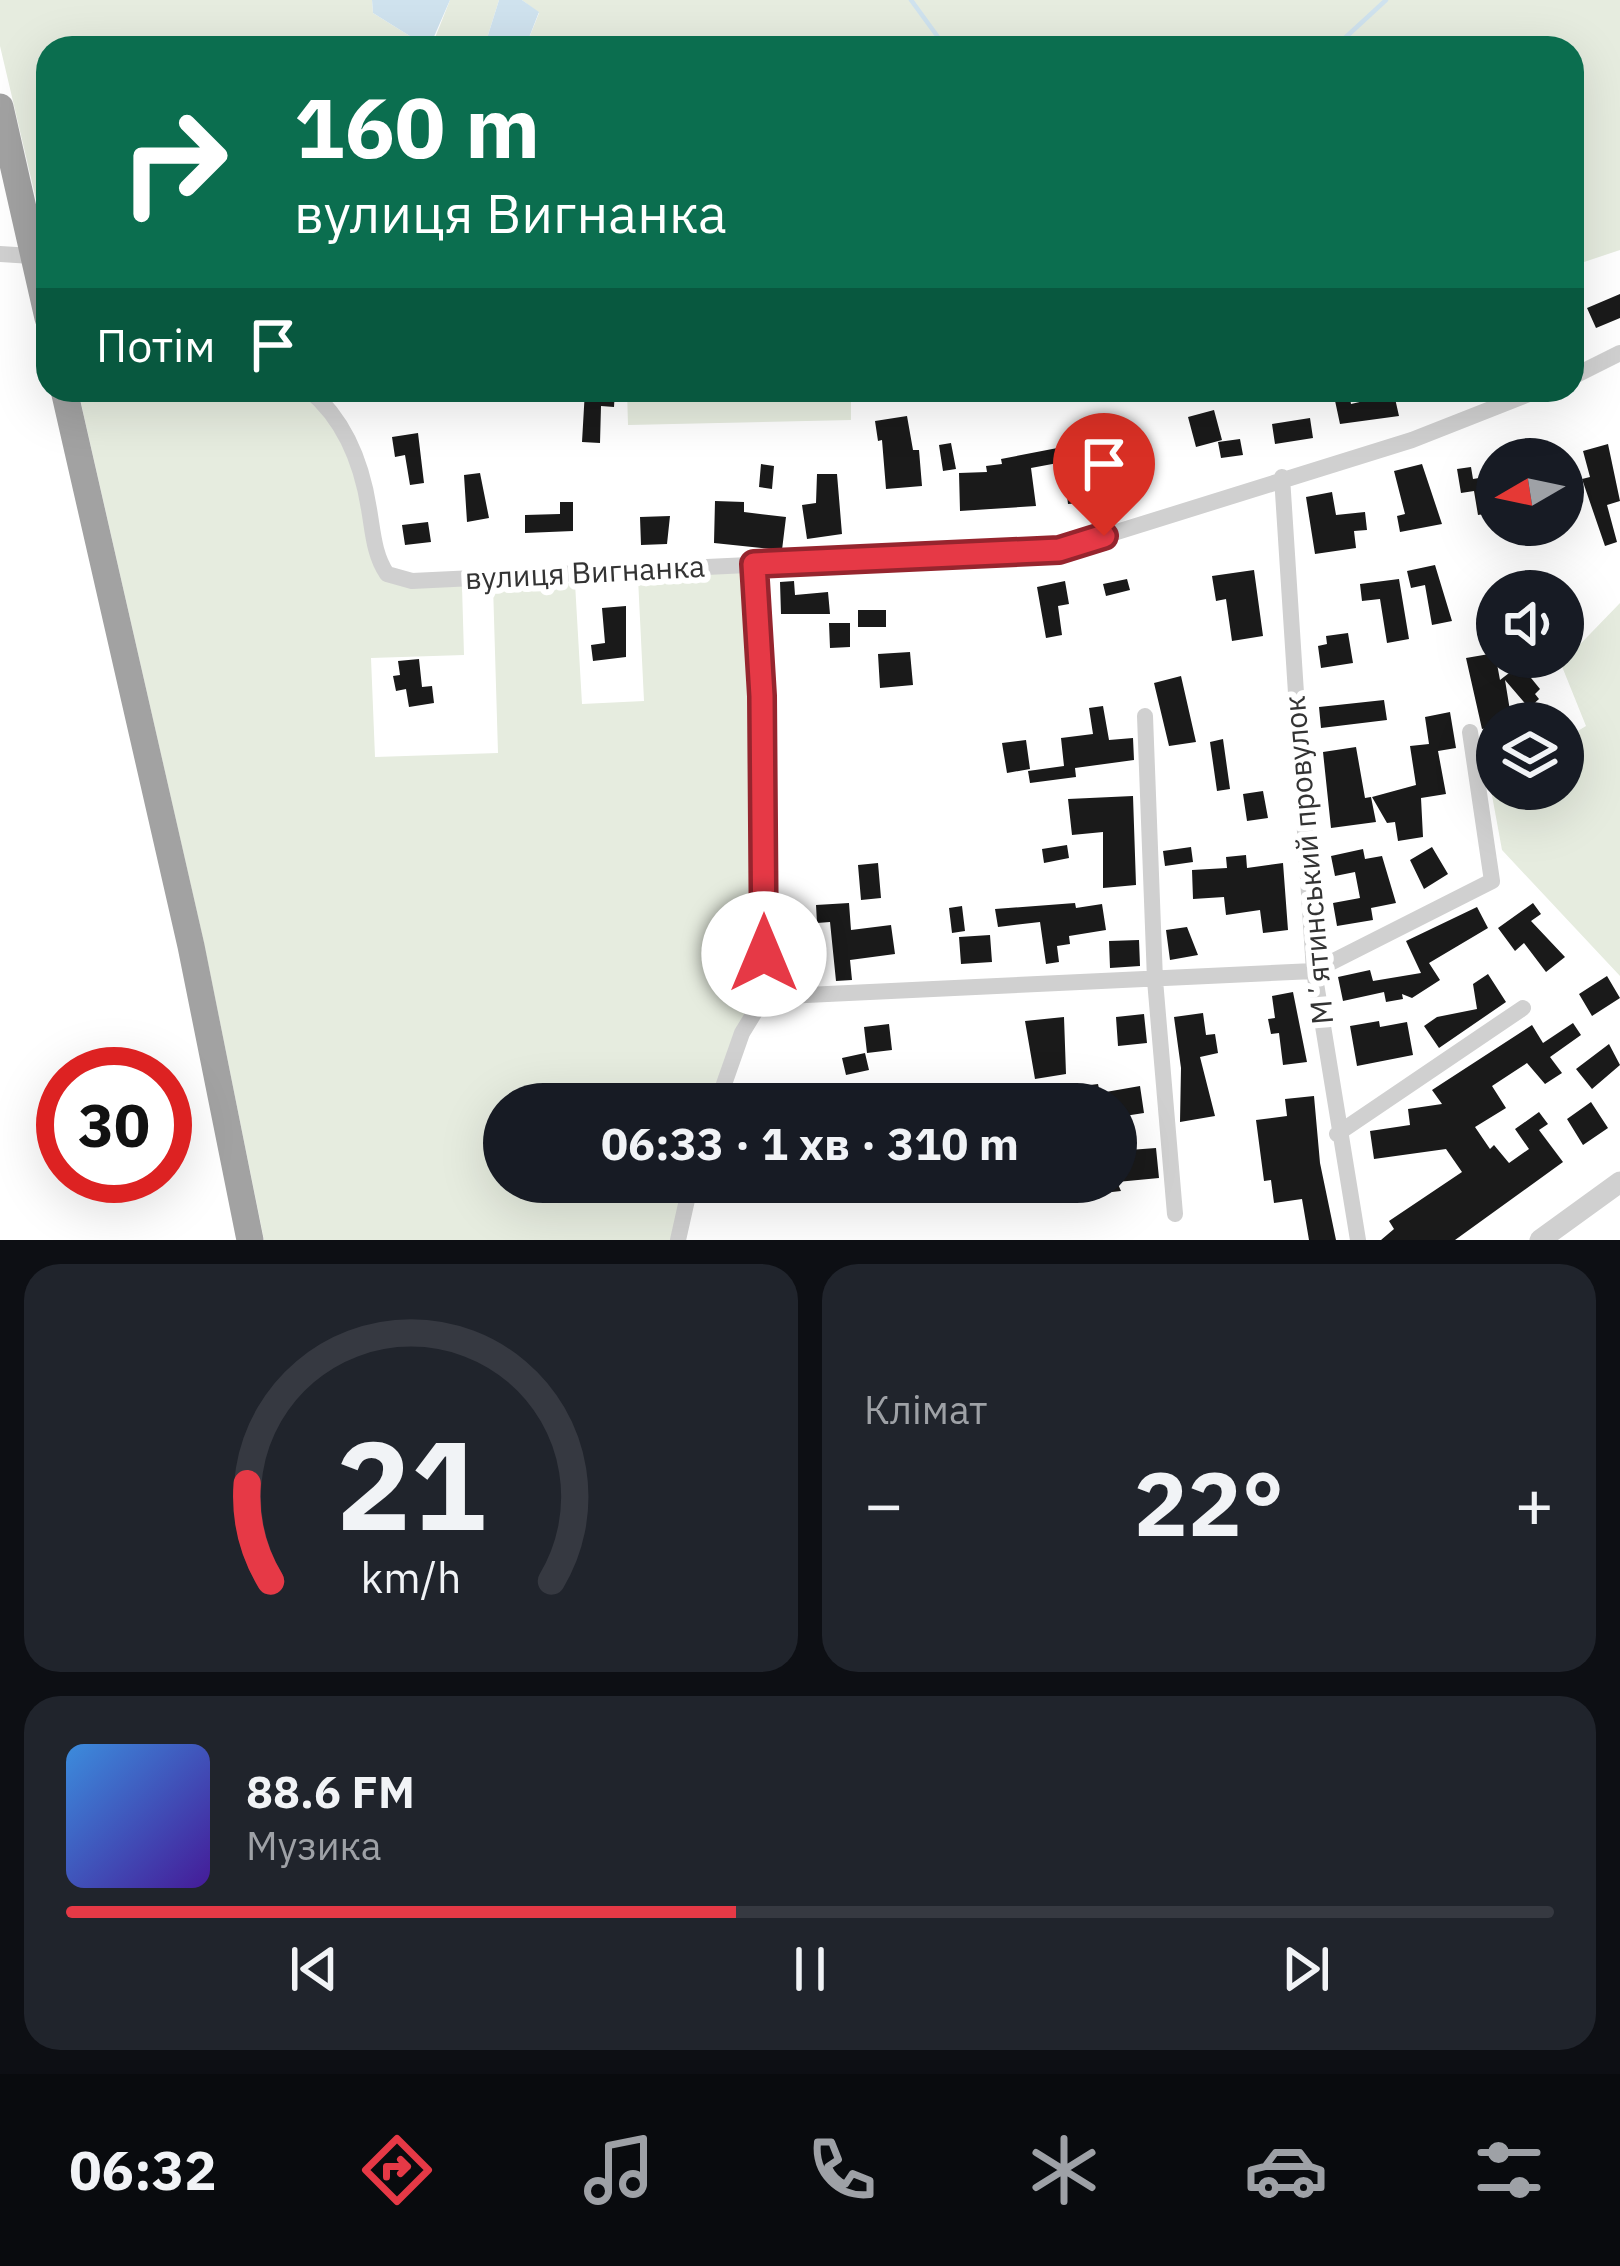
<!DOCTYPE html>
<html lang="uk">
<meta charset="utf-8">
<style>
:root{--surface:#171b24;--page:#20242c;--text:#f1f3f6;--muted:#9ea1a6;--line:#363941;--accent:#e63946}
body{margin:0;font-family:"IBM Plex Sans",sans-serif;background:var(--page);color:var(--text);height:100vh;display:flex;flex-direction:column;font-size:45px;white-space:nowrap}
*{box-sizing:border-box;margin:0}
p{font-size:39px;color:var(--muted)}
.icon{flex:none;width:66px;height:66px;fill:none;stroke:currentColor;stroke-width:2;stroke-linecap:round;stroke-linejoin:round}
.map{position:relative;height:1240px;overflow:hidden}
.panel{display:flex;flex-direction:column;gap:24px;padding:24px;background:#0d0f14;flex:1}
.panel>*{flex:none}
.guide{position:absolute;left:36px;top:36px;width:1548px;height:366px;border-radius:36px;box-shadow:0 12px 48px #0002;background:#0b6e4f;color:#fff;overflow:hidden}
.needle{width:78px;rotate:261deg}
.buttons{position:absolute;left:1476px;top:438px;display:grid;gap:24px}
.buttons a{display:grid;place-items:center;width:108px;height:108px;border-radius:50%;background:var(--surface);box-shadow:0 12px 48px #0002;font-size:60px}
.speed{position:absolute;left:36px;top:1047px;display:flex;gap:24px;font-size:60px;font-weight:700;text-align:center}
.speed>*{display:grid;place-content:center;width:156px;height:156px;border-radius:50%;background:var(--surface);box-shadow:0 12px 48px #0002;line-height:1}
.speed .limit{border:18px solid #d22;background:#fff;color:#111}
.pin{position:absolute;display:grid;place-items:center;width:102px;height:102px;color:#fff;margin:-123px -51px;border-radius:50% 50% 50% 0;rotate:-45deg;box-shadow:0 0 12px #0007}
.pin .icon{rotate:45deg}
.me{position:absolute;width:132px;margin:-66px;rotate:0deg;stroke-linejoin:round;filter:drop-shadow(0 0 9px #0008)}
.turn{display:flex;align-items:center;gap:42px;height:252px;padding:0 60px;font-size:54px}
.turn .icon{width:156px;height:156px;stroke-width:2.5}
.turn b{display:block;font-size:84px;line-height:102px}
.then{display:flex;align-items:center;height:114px;padding:0 60px;background:#0003;gap:24px;font-size:45px}
.big{font-size:90px;font-weight:700;line-height:1.1}
.panel .card{flex:1;display:flex;flex-direction:column;justify-content:center;gap:18px;min-width:0;padding:0 42px;border-radius:36px;background:var(--page)}
.panel .dial{align-items:center;gap:0}
.dial svg{height:312px;overflow:visible;fill:none;stroke:var(--line);stroke-width:7;stroke-linecap:round;text-anchor:middle}
.dial text{fill:var(--text);stroke:none}
.song{display:flex;align-items:center;gap:36px}
.cover{width:144px;height:144px;border-radius:18px;background:linear-gradient(135deg,hsl(210 70% 55%),hsl(260 70% 35%))}
.played{height:12px;border-radius:6px;background:linear-gradient(90deg,var(--accent) 45%,var(--line) 45%)}
.keys{display:flex;justify-content:space-around;direction:ltr}
.heat{display:flex;justify-content:space-between;align-items:center;font-size:66px;direction:ltr}
.panel .tiles{flex:1;display:grid;gap:24px;grid-template-columns:1fr 1fr}
.card:last-child{grid-column:span 2}
.trip{position:absolute;left:483px;top:1083px;width:654px;height:120px;border-radius:60px;background:var(--surface);box-shadow:0 12px 48px #0002;font-weight:700;line-height:120px;text-align:center}
.tabs{display:flex;height:192px;justify-content:space-around;align-items:center;background:#090b0e;color:var(--muted)}
.tabs .icon{width:84px;height:84px}
.tabs .on{color:var(--accent)}
.tabs b{font-size:54px;color:var(--text)}
.map>svg:first-child{display:block}
</style>
<div class="map">
<svg width="1620" height="1240" viewBox="0 0 1620 1240">
<rect width="100%" height="100%" fill="#fff"/>
<!-- green -->
<path fill="#e6ecdf" d="M0,0H372L373,13L429,48H48V250L0,46Z
M450,0H499L484,48H431Z
M522,0H1620V250L1572,266V48H525L539,13Z
M78,390H299C330,416 348,449 359,487C368,519 365,552 383,580L462,586L464,655L371,658L375,757L498,753L493,585L575,583L582,704L644,701L638,578L749,570L756,696L758,995L711,1104H504V1182H685L672,1240H264L204,943Z
M627,390H851V420L628,425Z
M1620,603V976L1502,850L1489,779L1497,775V789H1563V740L1586,726L1561,664Z"/>
<!-- water -->
<path fill="#cfe2ee" d="M372,0H450L429,48L373,13Z
M499,0H522L539,12L525,48H484Z"/>
<g fill="none" stroke-linecap="round" stroke-linejoin="round">
<!-- stream -->
<path stroke="#cfe2ee" stroke-width="4.5" d="M911,0L946,48
M1334,48L1386,0"/>
</g>
<!-- building -->
<path fill="#1a1a1a" d="M1620,294V318L1596,328L1587,308Z
M585,390H615L614,407L601,406L600,443L582,442Z
M1349,393L1351,404L1394,394L1399,416L1340,424L1334,396Z
M1214,410L1222,440L1196,447L1188,417Z
M907,416L913,450H919L922,486L886,489L882,440L878,441L875,421Z
M1310,418L1313,438L1275,444L1272,424Z
M418,433L424,483L410,485L405,455L395,457L392,437Z
M1240,439L1243,455L1221,458L1218,442Z
M951,443L956,469L943,471L939,445Z
M1608,444L1620,501L1607,505L1617,542L1605,546L1582,479L1590,477L1583,451Z
M1073,445L1077,466L1089,464L1094,502L1068,504L1063,462L1031,468L1036,506L960,511L959,473L987,472L986,466L1002,464L1001,459Z
M761,464L774,466L772,489L759,487Z
M1422,464L1442,524L1400,532L1397,516L1405,514L1394,471Z
M1471,467L1473,479L1497,475V512L1478,515L1474,491L1461,493L1457,469Z
M480,473L489,518L467,522L464,475Z
M817,474H837L842,534L807,539L802,505L816,503Z
M1332,492L1336,515L1365,512L1367,530L1354,531L1356,548L1315,554L1306,497Z
M715,501L744,502V512L786,517L782,550L714,543Z
M560,502H573V531L525,533V515L560,514Z
M670,516L667,544L641,545L640,517Z
M428,522L431,542L405,545L402,525Z
M1435,565L1452,621L1432,625L1425,585L1411,588L1407,571Z
M1254,570L1263,636L1232,641L1226,599L1216,601L1212,576Z
M1127,579L1130,590L1106,596L1103,584Z
M1399,579L1409,639L1387,643L1380,599L1362,601L1360,584Z
M794,581L795,595L828,592L830,614H781L780,582Z
M1065,581L1069,604L1058,606L1062,635L1046,638L1037,587Z
M626,606V657L593,661L591,645L605,643L602,608Z
M858,610H886V627H858Z
M829,623H850V647L830,648Z
M1348,633L1353,663L1321,668L1318,646L1327,644L1326,636Z
M910,652L913,685L880,688L878,654Z
M1495,653L1500,680L1530,657L1537,664L1527,673L1540,689L1535,694L1539,699L1529,708L1505,680L1512,723L1482,729L1466,658Z
M419,659L422,687L432,686L434,703L409,707L406,689L396,691L393,676L400,675L398,661Z
M1181,676L1196,742L1169,746L1154,683Z
M1384,700L1387,720L1321,728L1319,707Z
M1103,706L1109,740L1133,738L1134,760L1075,768L1076,777L1030,783L1028,771L1064,766L1061,738L1093,734L1089,708Z
M1450,712L1456,748L1438,751L1446,794L1421,798L1423,837L1398,841L1395,822L1387,823L1372,797L1416,785L1410,746L1429,744L1425,717Z
M1223,739L1230,789L1217,791L1210,742Z
M1026,740L1030,769L1007,773L1002,743Z
M1356,747L1365,798L1371,797L1376,822L1331,828L1323,752Z
M1263,791L1268,818L1247,821L1243,794Z
M1133,796L1136,885L1103,888V832L1072,835L1068,799Z
M1067,845L1069,858L1044,863L1042,849Z
M1191,847L1193,862L1165,866L1163,851Z
M1432,847L1448,874L1424,889L1410,860Z
M1363,849L1365,859L1382,856L1396,903L1371,908L1373,920L1337,926L1333,903L1360,898L1355,872L1335,876L1331,856Z
M1246,855L1247,868L1283,863L1288,930L1263,933L1260,910L1226,915L1224,897L1193,899L1192,870L1227,868L1226,857Z
M878,863L881,898L861,900L858,865Z
M849,903L851,930L891,925L895,954L850,960L852,980L836,981L830,922L817,923L816,905Z
M1075,903L1076,908L1102,904L1106,930L1069,936L1070,944L1057,946L1059,962L1046,964L1040,922L998,927L995,909Z
M1533,903L1541,914L1531,921L1565,957L1546,972L1524,943L1515,951L1498,928Z
M962,906L965,931L952,933L949,908Z
M1477,907L1488,928L1429,963L1440,980L1412,998L1402,994L1403,999L1386,1002L1384,992L1343,1001L1338,977L1370,970L1373,981L1421,973L1406,941Z
M1187,927L1198,955L1170,960L1166,930Z
M990,935L992,962L961,964L959,937Z
M1139,940L1140,966L1110,968L1109,941Z
M1488,974L1506,1002L1439,1048L1424,1026L1437,1017L1477,1009L1473,984Z
M1607,976L1620,998L1592,1016L1579,994Z
M1293,992L1307,1062L1283,1065L1279,1033L1271,1034L1268,1019L1275,1018L1272,996Z
M1203,1013L1206,1035L1215,1034L1218,1053L1200,1057L1215,1116L1180,1122L1181,1068L1174,1017Z
M1144,1014L1147,1043L1118,1046L1116,1017Z
M1064,1017L1066,1074L1035,1079L1025,1021Z
M1379,1021L1380,1027L1407,1022L1413,1055L1357,1066L1350,1026Z
M1573,1023L1581,1035L1550,1057L1562,1073L1545,1084L1527,1063L1492,1086L1506,1108L1475,1127L1490,1149L1494,1145L1509,1163L1529,1149L1515,1129L1539,1112L1548,1124L1539,1130L1563,1162L1455,1240H1381L1394,1229L1389,1221L1462,1172L1446,1149L1374,1159L1370,1131L1410,1125L1408,1109L1442,1104L1432,1090L1532,1025L1543,1043Z
M889,1024L892,1050L867,1053L864,1027Z
M1609,1044L1620,1065L1592,1089L1576,1069Z
M865,1053L869,1070L846,1075L842,1058Z
M1098,1084L1100,1093L1140,1086L1144,1113L1118,1117L1116,1104H1074V1097L1083,1095L1082,1086Z
M1314,1096L1320,1163L1336,1240H1309L1302,1199L1274,1203L1271,1180L1264,1181L1256,1120L1287,1116L1285,1099Z
M1591,1102L1608,1128L1583,1145L1567,1119Z
M1156,1148L1159,1178L1117,1182L1121,1191L1085,1195L1083,1182H1116V1151Z"/>
<g fill="none" stroke-linecap="round" stroke-linejoin="round">
<!-- minor -->
<path stroke="#d0d0d0" stroke-width="16" d="M0,254L48,257
M1572,377L1620,353
M309,390C345,420 362,464 369,509C373,532 374,555 387,574L412,581L1059,550L1412,440L1539,390
M1282,477L1314,971L1358,1240
M1145,716L1155,980L1175,1214
M764,997L1314,971L1492,881L1470,732
M717,1104L742,1033L764,997L762,696L755,564
M1337,1134L1523,1008
M678,1240L691,1182"/>
<!-- tertiary -->
<path stroke="#d0d0d0" stroke-width="21" d="M1540,1240L1620,1182"/>
<!-- trunk -->
<path stroke="#a2a2a2" stroke-width="27" d="M0,107L48,318
M64,390L191,946L250,1240"/>
</g>
<g fill="none" stroke-linecap="round" stroke-linejoin="round">
<defs>
<path id="route" d="M764,954L762,696L754,564L1059,550L1104,536"/>
</defs>
<!-- route casing -->
<use href="#route" stroke="#96252e" stroke-width="30"/>
<!-- route -->
<use href="#route" stroke="#e63946" stroke-width="21"/>
</g>
<g text-anchor="middle" stroke-width="12" stroke-linejoin="round" paint-order="stroke">
<!-- street labels -->
<g font-size="30" fill="#333" stroke="#fff">
<text transform="translate(585 573) rotate(-3)" y="10">вулиця Вигнанка</text>
<text transform="translate(1309 860) rotate(-95)" y="10">Мʼятинський провулок</text>
</g>
</g>
</svg>
<div class="buttons">
<a><svg class="needle" viewBox="-14 -14 28 28"><path d="M0-13l5 13h-10z" fill="#e53935"/><path d="M0 13l5-13h-10z" fill="#9ea1a6"/></svg></a>
<a><svg class="icon" aria-label="sound" viewBox="0 0 24 24"><path d="M4 9h4l5-4v14l-5-4H4zM17 9q2 3 0 6"/></svg></a>
<a><svg class="icon" aria-label="layers" viewBox="0 0 24 24"><path d="M12 4l9 5-9 5-9-5zM3 14l9 5 9-5"/></svg></a>
</div>
<div class="speed"><div class="limit">30</div></div>
<div class="pin" style="left:1104px;top:536px;background:#d93025"><svg class="icon" aria-label="arrive" viewBox="0 0 24 24"><path d="M6 21V4h12l-3 4 3 4H6"/></svg></div>
<svg class="me" style="left:764px;top:954px" viewBox="-20 -20 40 40"><circle r="19" fill="#fff"/><path d="M0-13L10 11 0 6-10 11z" fill="#e63946"/></svg>
<div class="trip">06:33 · 1 хв · 310 m</div>
<div class="guide">
<div class="turn"><svg class="icon" aria-label="right" viewBox="0 0 24 24"><path d="M7 20v-9h11M14 6l5 5-5 5"/></svg><div><b>160 m</b>вулиця Вигнанка</div></div>
<div class="then">Потім<svg class="icon" aria-label="arrive" viewBox="0 0 24 24"><path d="M6 21V4h12l-3 4 3 4H6"/></svg></div>
</div>
</div>
<section class="panel">
<div class="tiles">
<div class="card dial"><svg viewBox="0 0 100 80">
<path d="M14 69A42 42 0 1 1 86 69"/>
<path d="M14 69A42 42 0 0 1 8 44" stroke="#e63946"/>
<text x="50" y="56" font-size="32" font-weight="700">21</text>
<text x="50" y="72" font-size="11">km/h</text>
</svg></div>
<div class="card"><p>Клімат</p>
<div class="heat"><a>−</a><b class="big">22°</b><a>+</a></div>
</div>
<div class="card">
<div class="song"><i class="cover"></i><div><b>88.6 FM</b><p>Музика</p></div></div>
<div class="played"></div>
<div class="keys"><svg class="icon" aria-label="previous" viewBox="0 0 24 24"><path d="M18 5L8 12l10 7zM5 5v14"/></svg><svg class="icon" aria-label="pause" viewBox="0 0 24 24"><path d="M8 5v14M16 5v14"/></svg><svg class="icon" aria-label="next" viewBox="0 0 24 24"><path d="M6 5l10 7-10 7zM19 5v14"/></svg></div>
</div>
</div>
</section>
<nav class="tabs">
<b>06:32</b>
<svg class="icon on" aria-label="directions" viewBox="0 0 24 24"><path d="M12 3l9 9-9 9-9-9zM9 14v-3h6M13 9l2 2-2 2"/></svg>
<svg class="icon" aria-label="music" viewBox="0 0 24 24"><path d="M9 18V5l10-2v13"/><circle cx="6" cy="18" r="3"/><circle cx="16" cy="16" r="3"/></svg>
<svg class="icon" aria-label="phone" viewBox="0 0 24 24"><path d="M5 4h4l2 5-3 2q2 4 5 5l2-3 5 2v4C11 20 4 13 5 4z"/></svg>
<svg class="icon" aria-label="climate" viewBox="0 0 24 24"><path d="M12 3v18M4 7l16 10M4 17L20 7"/></svg>
<svg class="icon" aria-label="car" viewBox="0 0 24 24"><path d="M5 17H2v-5l4-1 3-4h7l3 4 3 1v5h-3M9 17h6M6 11h13"/><circle cx="7" cy="17" r="2"/><circle cx="17" cy="17" r="2"/></svg>
<svg class="icon" aria-label="filters" viewBox="0 0 24 24"><path d="M4 7h16M4 17h16"/><circle cx="9" cy="7" r="2"/><circle cx="15" cy="17" r="2"/></svg>
</nav>
